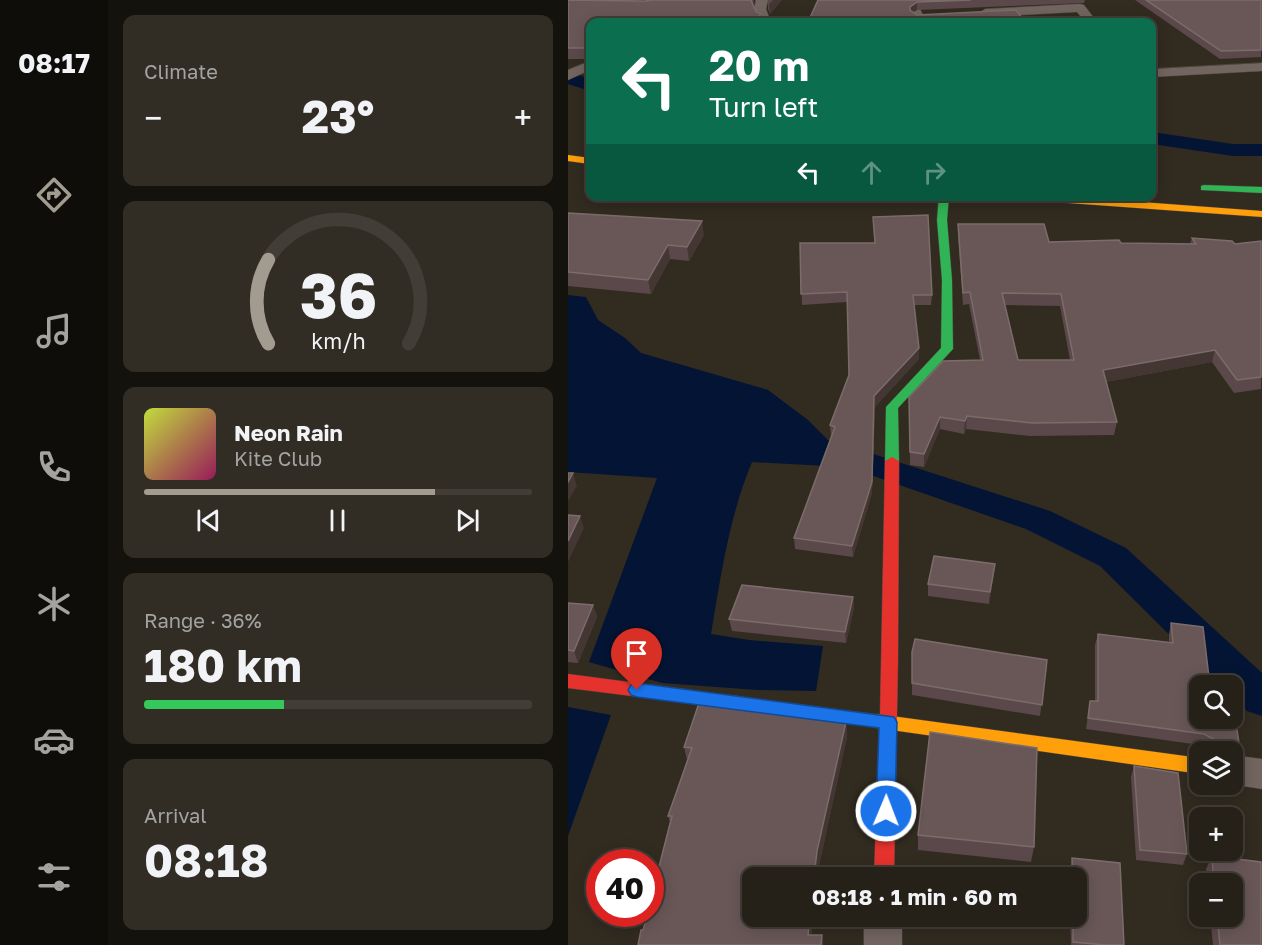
<!DOCTYPE html>
<meta charset="utf-8">
<style>
:root{--surface:#252018;--page:#312d25;--text:#f1f3f6;--muted:#a3a3a2;--line:#423e37;--accent:#a19b90}
body{margin:0;font-family:"Golos Text",sans-serif;background:var(--page);color:var(--text);height:100vh;display:flex;flex-direction:column;font-size:22px;white-space:nowrap}
*{box-sizing:border-box;margin:0}
p{font-size:20px;color:var(--muted)}
.icon{flex:none;width:33px;height:33px;fill:none;stroke:currentColor;stroke-width:2;stroke-linecap:round;stroke-linejoin:round}
.map{position:relative;flex:1;overflow:hidden}
.sheet{display:flex;flex-direction:column;gap:15px;padding:15px;background:#14120d;width:460px}
.sheet>*{flex:none}
.banner{position:absolute;left:18px;top:18px;width:570px;height:183px;border-radius:12px;box-shadow:0 3px 15px #0003,0 0 0 2px var(--line);background:#0b6e4f;color:#fff;overflow:hidden}
.controls{position:absolute;left:621px;top:675px;display:grid;gap:12px}
.controls a{display:grid;place-items:center;width:54px;height:54px;border-radius:12px;background:var(--surface);box-shadow:0 3px 15px #0003,0 0 0 2px var(--line);font-size:30px}
.speed{position:absolute;left:18px;top:849px;display:flex;gap:12px;font-size:30px;font-weight:700;text-align:center}
.speed>*{display:grid;place-content:center;width:78px;height:78px;border-radius:50%;background:var(--surface);box-shadow:0 3px 15px #0003,0 0 0 2px var(--line);line-height:1}
.speed .limit{border:9px solid #d22;background:#fff;color:#111}
.pin{position:absolute;display:grid;place-items:center;width:51px;height:51px;color:#fff;margin:-62px -26px;border-radius:50% 50% 50% 0;rotate:-45deg;box-shadow:0 0 6px #0007}
.pin .icon{rotate:45deg}
.me{position:absolute;width:66px;margin:-33px;rotate:1deg;stroke-linejoin:round;filter:drop-shadow(0 0 4px #0008)}
.turn{display:flex;align-items:center;gap:21px;height:126px;padding:0 24px;font-size:27px}
.turn .icon{width:78px;height:78px;stroke-width:2.5}
.turn b{display:block;font-size:42px;line-height:51px}
.lanes{display:flex;align-items:center;height:57px;padding:0 24px;background:#0003;justify-content:center;gap:30px;direction:ltr}
.lanes .off{opacity:.35}
.big{font-size:45px;font-weight:700;line-height:1.1}
.sheet .widget{flex:1;display:flex;flex-direction:column;justify-content:center;gap:9px;min-width:0;padding:0 21px;border-radius:12px;background:var(--page)}
.sheet .dial{align-items:center;gap:0}
.dial svg{height:156px;overflow:visible;fill:none;stroke:var(--line);stroke-width:7;stroke-linecap:round;text-anchor:middle}
.dial text{fill:var(--text);stroke:none}
.song{display:flex;align-items:center;gap:18px}
.cover{width:72px;height:72px;border-radius:9px;background:linear-gradient(135deg,hsl(70 70% 55%),hsl(330 70% 35%))}
.played{height:6px;border-radius:3px;background:linear-gradient(90deg,var(--accent) 75%,var(--line) 75%)}
.keys{display:flex;justify-content:space-around;direction:ltr}
.heat{display:flex;justify-content:space-between;align-items:center;font-size:33px;direction:ltr}
.charge{height:9px;border-radius:4px;background:linear-gradient(90deg,#34c759 36%,var(--line) 0)}
.trip{position:absolute;left:174px;top:867px;width:345px;height:60px;border-radius:12px;background:var(--surface);box-shadow:0 3px 15px #0003,0 0 0 2px var(--line);font-weight:700;line-height:60px;text-align:center}
main{display:flex;flex:1;min-height:0}
.menu{display:flex;flex-direction:column;width:108px;justify-content:space-around;align-items:center;background:#0f0d0a;color:var(--muted)}
.menu .icon{width:42px;height:42px}
.menu .current{color:var(--accent)}
.menu b{font-size:27px;color:var(--text)}
.map>svg:first-child{display:block}
</style>
<main>
<nav class="menu">
<b>08:17</b>
<svg class="icon current" aria-label="directions" viewBox="0 0 24 24"><path d="M12 3l9 9-9 9-9-9zM9 14v-3h6M13 9l2 2-2 2"/></svg>
<svg class="icon" aria-label="music" viewBox="0 0 24 24"><path d="M9 18V5l10-2v13"/><circle cx="6" cy="18" r="3"/><circle cx="16" cy="16" r="3"/></svg>
<svg class="icon" aria-label="phone" viewBox="0 0 24 24"><path d="M5 4h4l2 5-3 2q2 4 5 5l2-3 5 2v4C11 20 4 13 5 4z"/></svg>
<svg class="icon" aria-label="climate" viewBox="0 0 24 24"><path d="M12 3v18M4 7l16 10M4 17L20 7"/></svg>
<svg class="icon" aria-label="car" viewBox="0 0 24 24"><path d="M5 17H2v-5l4-1 3-4h7l3 4 3 1v5h-3M9 17h6M6 11h13"/><circle cx="7" cy="17" r="2"/><circle cx="17" cy="17" r="2"/></svg>
<svg class="icon" aria-label="filters" viewBox="0 0 24 24"><path d="M4 7h16M4 17h16"/><circle cx="9" cy="7" r="2"/><circle cx="15" cy="17" r="2"/></svg>
</nav>
<section class="sheet">
<div class="widget"><p>Climate</p>
<div class="heat"><a>−</a><b class="big">23°</b><a>+</a></div>
</div>
<div class="widget dial"><svg viewBox="0 0 100 80">
<path d="M14 69A42 42 0 1 1 86 69"/>
<path d="M14 69A42 42 0 0 1 14 26" stroke="#a19b90"/>
<text x="50" y="56" font-size="32" font-weight="700">36</text>
<text x="50" y="72" font-size="11">km/h</text>
</svg></div>
<div class="widget">
<div class="song"><i class="cover"></i><div><b>Neon Rain</b><p>Kite Club</p></div></div>
<div class="played"></div>
<div class="keys"><svg class="icon" aria-label="previous" viewBox="0 0 24 24"><path d="M18 5L8 12l10 7zM5 5v14"/></svg><svg class="icon" aria-label="pause" viewBox="0 0 24 24"><path d="M8 5v14M16 5v14"/></svg><svg class="icon" aria-label="next" viewBox="0 0 24 24"><path d="M6 5l10 7-10 7zM19 5v14"/></svg></div>
</div>
<div class="widget"><p>Range · 36%</p><b class="big">180 km</b><div class="charge"></div></div>
<div class="widget"><p>Arrival</p><b class="big">08:18</b></div>
</section>
<div class="map">
<svg width="694" height="945" viewBox="0 0 694 945">
<rect width="100%" height="100%" fill="#312b20"/>
<!-- water -->
<path fill="#041434" d="M0,295L18,297L30,320L57,338L73,353L200,390L240,420L263,443L259,466L184,462C161,517 153,575 143,634L181,640L255,646L248,691L190,690L94,683L21,662L89,478L0,472Z
M0,707L43,715L0,836Z"/>
<g fill="none" stroke-linecap="round" stroke-linejoin="round">
<!-- canal -->
<path fill="#041434" fill-rule="evenodd" d="M0,71L22,79V91L0,84Z
M584,132L665,144H694V156H665L584,144Z
M262,440L482,511L558,548L694,673V716L679,711L664,697V686H653L532,566L458,529L251,457L246,450L251,443Z"/>
<defs>
<path id="street" d="M188,0H200L198,9L203,22H191L186,9Z
M336,0H348L358,22H346Z
M512,4L516,5L529,22H517L509,12L417,17L411,13L417,9Z
M22,61V70L0,80V70Z
M694,63V71L584,77V69Z
M664,755L694,759V789L662,784H664Z
M296,916H334V945H296Z"/>
<path id="fast" d="M636,185L694,187V193L633,190V186Z
M371,196H381L379,220L384,280L385,349L330,408L331,461L324,465L317,461L318,407L373,348L374,280L369,220Z"/>
<path id="slow" d="M0,155L22,158V164L0,161Z
M442,196H492L694,211V217L446,199Z
M309,714L632,758V774L309,728L303,726L300,721L303,716Z"/>
<path id="jam" d="M324,457L331,461L330,660L326,878H306L311,727L0,688V674L312,715L317,461Z"/>
</defs>
<!-- street casing -->
<use href="#street" stroke="#4b463d" stroke-width="1"/>
<!-- fast casing -->
<use href="#fast" stroke="#4b463d" stroke-width="1"/>
<!-- slow casing -->
<use href="#slow" stroke="#4b463d" stroke-width="1"/>
<!-- jam casing -->
<use href="#jam" stroke="#4b463d" stroke-width="1"/>
<!-- street -->
<use href="#street" fill="#72645f" fill-rule="evenodd"/>
<!-- fast -->
<use href="#fast" fill="#30b455" fill-rule="evenodd"/>
<!-- slow -->
<use href="#slow" fill="#ff9f0a" fill-rule="evenodd"/>
<!-- jam -->
<use href="#jam" fill="#e5322d" fill-rule="evenodd"/>
</g>
<!-- wall -->
<path fill="#5b484a" fill-rule="evenodd" d="M0,0L77,1L84,0H186L185,5L22,22V59H0Z
M200,0H214L202,14L200,9Z
M250,0H517L516,3L349,10L345,12L349,15L457,22H240Z
M567,0H693V57L652,59Z
M0,213L136,235L121,261L102,259L83,294L0,286Z
M390,224L481,242L622,244L624,238L667,244L693,241V389L666,393L644,362L538,382L549,422L546,435L462,436L398,429L396,434L372,429L356,467L342,465L341,397L412,360L401,304L395,305L390,235ZM437,305L492,306L502,360H450Z
M232,243L364,295L363,305H346L351,359L307,407L304,493L285,557L227,549L226,538L264,436H263L262,425L281,375L279,302L234,305Z
M427,564L421,604L360,596V584Z
M285,597L286,608L278,643L164,631L161,619Z
M0,603L25,605L29,617L10,663L0,662Z
M603,623L632,686L671,743L667,753L666,754L664,759V752H635L637,747L632,745L518,729L522,701H527V645L530,634L601,642V634Z
M344,652L479,660L472,716L344,695Z
M278,722L279,737L251,866L243,935H254L255,945H70L75,930L102,822L100,816L119,760L116,747Z
M566,766L619,854L615,865L568,860L563,777Z
M350,835L466,847L463,862L350,850Z
M644,856L693,862V945H645L642,916H664V884H639L638,869Z
M504,858L556,945H503L502,916H508V878H502V869Z"/>
<!-- shaded-wall -->
<path fill="#443633" d="M205,0H214L202,14L201,4Z
M349,2V10L342,14V7Z
M193,14L194,22H186Z
M134,221L136,235L121,261L119,247Z
M100,245L102,259L83,294L80,280Z
M351,348V359L307,407L304,493L285,557L284,546L306,396Z
M647,350L644,362L533,383L535,370Z
M399,416L398,429L396,434L397,421Z
M372,417V429L356,467V454Z
M5,473L9,486L0,501V482Z
M12,516L16,528L0,562V541Z
M427,564L426,575L421,604L422,592Z
M285,597L286,608L278,643L277,632Z
M25,605L29,617L10,663L6,651Z
M278,722L279,737L251,866L250,878H246L249,851Z
M671,743L667,753L664,754L666,745Z
M242,916H246L242,945L240,935Z"/>
<!-- building -->
<path fill="#695758" stroke="#7b6c6a" stroke-width="1.5" fill-rule="evenodd" d="M0,0L77,1L84,0H183L188,12L193,14L186,22H22V48H0Z
M250,0H403L349,2L342,7V10L349,15L448,10L457,22H240Z
M578,0H693V50L653,51Z
M0,213L134,221L119,247L100,245L80,280L0,272Z
M360,215L364,295H345L351,348L306,396L304,482L284,546L226,538L267,427L262,425L281,375L279,292L233,294L232,243H307L305,217Z
M390,224H476L481,242L551,240L553,243L628,244L624,238L664,241L667,244L693,241V377L669,380L647,350L535,370L549,422L464,423L399,416L397,421L372,417L356,454L342,452L341,397L375,361L415,360L402,292L395,293ZM434,293L493,294L506,360H450Z
M0,473H5L0,482Z
M0,515L12,516L0,541Z
M366,556L427,564L422,592L360,584Z
M174,585L285,597L277,632L161,619Z
M0,603L25,605L6,651L0,650Z
M603,623L635,627L642,686H632V718H664V696L671,743L666,745V756H664V752H638V744L651,742L636,734L520,718L522,701H530V634L605,643Z
M347,639L479,660L474,705L344,683V652Z
M131,703L278,722L249,851L246,878H184V916H242L240,935H254L253,945H70L73,930H75L80,914H82V902L104,816H100L124,748L116,747Z
M362,732L469,748L466,847L350,835Z
M566,766L610,773L619,854L572,850Z
M644,856L693,862V945H652L649,916H664V884H646Z
M504,858L552,863L556,945H537L505,942V916H508V878H505Z"/>
<!-- route -->
<path fill="#1a73e8" stroke="#114b97" stroke-width="1.5" d="M69,683L326,717L329,722L327,811L324,817L318,820L311,817L308,811L311,728L69,697L63,695L60,690L63,685Z"/>
</svg>
<div class="controls">
<a><svg class="icon" aria-label="search" viewBox="0 0 24 24"><circle cx="10" cy="10" r="6"/><path d="M15 15l6 6"/></svg></a>
<a><svg class="icon" aria-label="layers" viewBox="0 0 24 24"><path d="M12 4l9 5-9 5-9-5zM3 14l9 5 9-5"/></svg></a>
<a>+</a>
<a>−</a>
</div>
<div class="speed"><div class="limit">40</div></div>
<div class="pin" style="left:69px;top:690px;background:#d93025"><svg class="icon" aria-label="arrive" viewBox="0 0 24 24"><path d="M6 21V4h12l-3 4 3 4H6"/></svg></div>
<svg class="me" style="left:318px;top:811px" viewBox="-20 -20 40 40"><circle r="17" fill="#1a73e8" stroke="#fff" stroke-width="3"/><path d="M0-11L8 9 0 5-8 9z" fill="#fff"/></svg>
<div class="trip">08:18 · 1 min · 60 m</div>
<div class="banner">
<div class="turn"><svg class="icon" aria-label="left" viewBox="0 0 24 24"><path d="M17 20v-9H6M10 6l-5 5 5 5"/></svg><div><b>20 m</b>Turn left</div></div>
<div class="lanes"><svg class="icon" aria-label="left" viewBox="0 0 24 24"><path d="M17 20v-9H6M10 6l-5 5 5 5"/></svg><svg class="icon off" aria-label="ahead" viewBox="0 0 24 24"><path d="M12 20V5M6 11l6-6 6 6"/></svg><svg class="icon off" aria-label="right" viewBox="0 0 24 24"><path d="M7 20v-9h11M14 6l5 5-5 5"/></svg></div>
</div>
</div>
</main>
